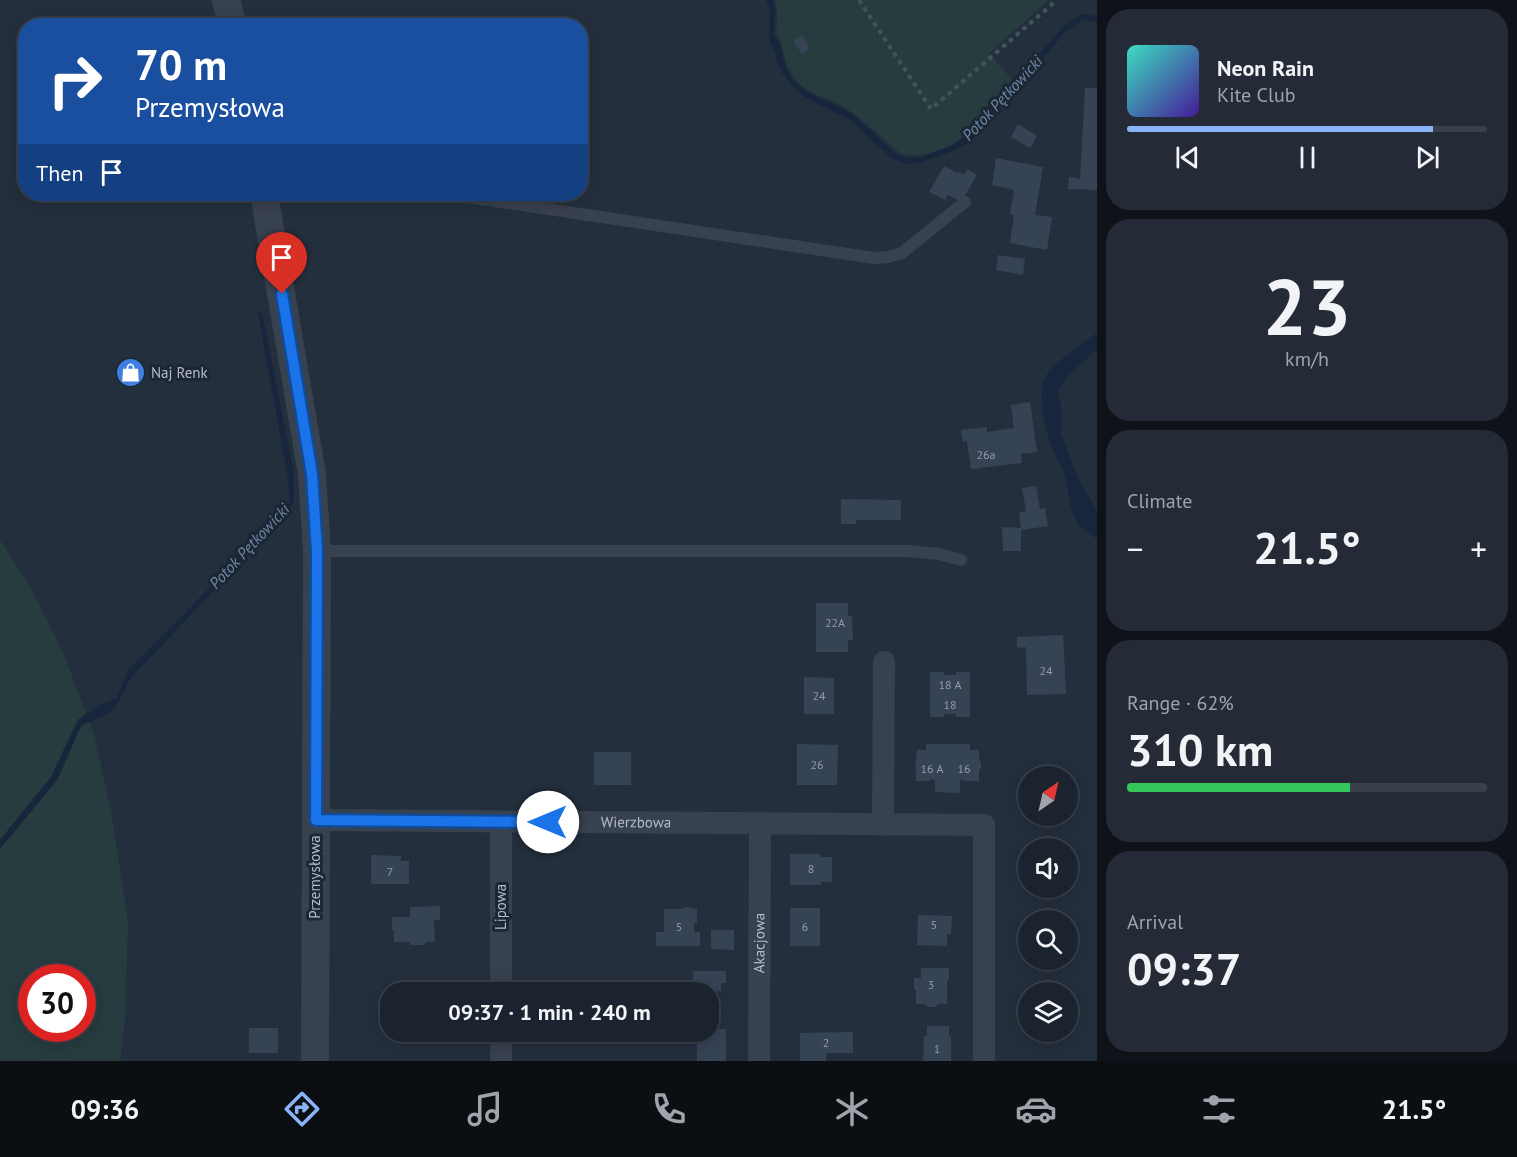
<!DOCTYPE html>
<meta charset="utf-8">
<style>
:root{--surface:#1b232e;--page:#242b36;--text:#f1f3f6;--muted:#a0a4aa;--line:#39404a;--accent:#8ab4f8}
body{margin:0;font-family:"PT Sans",sans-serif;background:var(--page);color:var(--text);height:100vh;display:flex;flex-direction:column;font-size:22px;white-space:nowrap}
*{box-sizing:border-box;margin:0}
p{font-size:20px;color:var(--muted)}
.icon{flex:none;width:33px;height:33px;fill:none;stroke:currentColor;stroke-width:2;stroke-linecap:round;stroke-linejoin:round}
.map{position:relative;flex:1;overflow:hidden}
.details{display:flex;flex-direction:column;gap:9px;padding:9px;background:#0f1319;width:420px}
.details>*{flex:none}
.banner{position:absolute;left:18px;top:18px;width:570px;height:183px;border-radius:24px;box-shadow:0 3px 15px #0003,0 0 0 2px var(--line);background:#1a4fa0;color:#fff;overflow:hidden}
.needle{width:39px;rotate:34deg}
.controls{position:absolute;left:1018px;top:766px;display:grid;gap:12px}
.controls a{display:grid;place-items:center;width:60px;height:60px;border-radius:50%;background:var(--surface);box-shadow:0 3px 15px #0003,0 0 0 2px var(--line);font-size:30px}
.speed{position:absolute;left:18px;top:964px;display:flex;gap:12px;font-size:30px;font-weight:700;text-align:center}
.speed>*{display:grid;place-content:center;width:78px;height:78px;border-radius:50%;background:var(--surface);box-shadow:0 3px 15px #0003,0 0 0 2px var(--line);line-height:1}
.speed .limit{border:9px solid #d22;background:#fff;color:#111}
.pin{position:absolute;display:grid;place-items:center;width:51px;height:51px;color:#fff;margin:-62px -26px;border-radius:50% 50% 50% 0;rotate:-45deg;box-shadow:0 0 6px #0007}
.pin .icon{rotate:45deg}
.me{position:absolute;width:66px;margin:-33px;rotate:270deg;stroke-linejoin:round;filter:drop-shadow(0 0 4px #0008)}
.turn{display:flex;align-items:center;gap:21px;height:126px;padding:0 18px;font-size:27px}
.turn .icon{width:78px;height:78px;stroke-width:2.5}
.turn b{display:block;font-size:42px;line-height:51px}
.then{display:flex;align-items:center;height:57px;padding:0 18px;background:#0003;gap:12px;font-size:22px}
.big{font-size:45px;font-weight:600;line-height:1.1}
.details .tile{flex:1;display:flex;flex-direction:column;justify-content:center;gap:9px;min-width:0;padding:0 21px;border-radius:24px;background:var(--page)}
.details .dial{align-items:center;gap:0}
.dial b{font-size:78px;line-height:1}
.song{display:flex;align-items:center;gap:18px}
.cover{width:72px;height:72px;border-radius:9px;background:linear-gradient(135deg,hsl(170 70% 55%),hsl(260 70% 35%))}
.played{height:6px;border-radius:3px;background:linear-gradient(90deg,var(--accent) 85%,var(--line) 85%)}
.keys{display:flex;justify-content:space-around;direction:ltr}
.heat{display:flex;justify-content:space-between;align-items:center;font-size:33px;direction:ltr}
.charge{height:9px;border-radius:4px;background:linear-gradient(90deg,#34c759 62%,var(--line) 0)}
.trip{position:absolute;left:380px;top:982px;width:339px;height:60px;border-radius:24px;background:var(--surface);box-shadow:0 3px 15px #0003,0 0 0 2px var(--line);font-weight:600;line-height:60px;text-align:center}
.tab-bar{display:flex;height:96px;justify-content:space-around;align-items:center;background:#0b0e12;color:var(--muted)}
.tab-bar .icon{width:42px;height:42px}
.tab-bar .on{color:var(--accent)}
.tab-bar b{font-size:27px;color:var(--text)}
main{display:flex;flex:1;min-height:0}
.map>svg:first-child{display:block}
</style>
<main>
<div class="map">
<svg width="1097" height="1061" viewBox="0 0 1097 1061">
<rect width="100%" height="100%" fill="#242f3e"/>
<!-- green -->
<path fill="#263c3f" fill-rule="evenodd" d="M775,0H1049L989,53L1014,82C1006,89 996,96 989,104C981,113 975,125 966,134C952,148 918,160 900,153L861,119L840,104L815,94L802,86L795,79L787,66L782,45L778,36L776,28L778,18Z
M0,540L31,588L62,650L86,713L78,720L51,777L0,840Z
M89,721L95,738L112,817L128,922L125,1018L120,1061H0V849L57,780L81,726ZM32,978H82V1029H32Z"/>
<!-- water -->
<path fill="#17263c" d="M766,0H773L775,9L774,33L780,45L785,65L793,80L801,87L819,98L840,107L854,115L895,153L906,157H921L951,146L965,137L991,104L1034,60L1064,26L1081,14L1097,16V21L1083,20L1066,31L1016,90L983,124L973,139L967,144L947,153L918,163L906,164L894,159L888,155L850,120L803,96L791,84L782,73L777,62L775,52L769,39L770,11Z
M262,312L294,474V502L290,508L235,568L131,678C123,688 121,703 111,711C104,716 90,721 81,726L57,780L0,849V840L51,777L78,720L99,705L117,698L128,670L189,609L286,507L290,501L288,479L258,313Z
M1097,333V349L1068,376L1061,386L1058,393L1062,411L1061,433L1079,481L1097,510V539C1092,535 1084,530 1079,525C1068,510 1070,493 1065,476C1062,467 1057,459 1053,451C1047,433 1038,401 1043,382C1047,367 1083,343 1097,333Z"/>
<!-- building -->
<path fill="#364354" d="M802,35L808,45H807L809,49L802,54L793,41Z
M1085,88H1097V190L1068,189L1069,177L1080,179Z
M1018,124L1037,136L1030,148L1011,137Z
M996,158L1043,167L1035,215L1052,217L1047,250L1010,243L1014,215L1010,214L1014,190L992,185Z
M944,166L958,173L959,172L964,175L968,169L977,175L961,202L948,195L945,200L929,192Z
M998,255L1025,259L1023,275L996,270Z
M1030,402L1037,452L1021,454L1022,463L971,469L967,441L963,442L961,430L987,427V432L1014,428L1011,405Z
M1036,486L1040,509L1045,508L1048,526L1021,530L1019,513L1026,511L1022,488Z
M841,499L901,500V520H856V524H841Z
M1002,527L1021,528V551H1003Z
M816,603H848V616H852L853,640H848V652H816Z
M1063,635L1066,694L1027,695L1026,647L1017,648V637Z
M930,672H944V675H956V672H970V717H956V714H944V717H930Z
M804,677L834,678V714H804Z
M797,744L838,745L837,785H797Z
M926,744H970V750H979V760L981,762V768L979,770V781H965V780H960V793L935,792V780L930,779V781H916V770L915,768L917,750H926Z
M594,752H631V785H594Z
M790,854H820L821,857H832V882H821V885H790Z
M371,855L401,856V861H409V884H371Z
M440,906V920H434L435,942H425V945H410V942H394V931L392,930V917H410V907Z
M685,907L697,909V923H694V932H700V946H656V932H664V909H682Z
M790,908H820V946H790Z
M918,915L952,916L951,934H947V946L917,945Z
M711,930H734V950L711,949Z
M921,968H949V980H947V1004H938L935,1007H928L925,1004H916V990H914V978H921Z
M693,971H726V983H721V991H717V1009H708V993H681V981H693Z
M927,1026H949V1036H951V1061H923L924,1036H927Z
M249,1028H278V1053H249Z
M708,1029H726V1061H697V1032H708Z
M853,1032V1053H826V1061H800V1033Z"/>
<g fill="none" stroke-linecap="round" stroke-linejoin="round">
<!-- path -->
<path stroke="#3f5557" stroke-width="4" stroke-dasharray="4.5 4.5" stroke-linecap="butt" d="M859,0L931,109L1057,0"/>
<!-- service -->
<path stroke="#38414e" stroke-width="12" d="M448,194L874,258L888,257L902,253L965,202
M317,551H908L939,554L961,560"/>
<!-- minor -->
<g stroke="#38414e" stroke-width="22">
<path id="s1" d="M316,820L984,825V1061"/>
<path d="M883,825L884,662"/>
<path d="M501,993V822"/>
<path d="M501,1061V1032"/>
<path id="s2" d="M759,1061L760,824"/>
</g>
<!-- tertiary -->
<path stroke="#38414e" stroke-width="28" d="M226,0L233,26
M264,194L312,474L317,551L315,1061"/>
</g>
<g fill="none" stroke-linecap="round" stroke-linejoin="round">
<defs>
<path id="route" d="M282,294L312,474L317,551L316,820L548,822"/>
</defs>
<!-- route casing -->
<use href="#route" stroke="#114b97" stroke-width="15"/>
<!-- route -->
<use href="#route" stroke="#1a73e8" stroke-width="10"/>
</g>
<!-- icons -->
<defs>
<symbol id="shop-disc" viewBox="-11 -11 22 22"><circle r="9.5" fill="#3f7fe0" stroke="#1d2633"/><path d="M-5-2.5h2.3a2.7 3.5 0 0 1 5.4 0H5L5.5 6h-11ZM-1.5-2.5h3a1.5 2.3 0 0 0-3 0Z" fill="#fff"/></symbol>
</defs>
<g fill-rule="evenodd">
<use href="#shop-disc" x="114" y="356" width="33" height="33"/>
</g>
<g text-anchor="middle" stroke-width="6" stroke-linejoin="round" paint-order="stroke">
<!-- number labels -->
<g font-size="12" fill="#929caa">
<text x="986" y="459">26a</text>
<text x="835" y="627">22A</text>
<text x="1046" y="675">24</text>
<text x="950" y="689">18 A</text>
<text x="819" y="700">24</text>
<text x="950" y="709">18</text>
<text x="817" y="769">26</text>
<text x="932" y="773">16 A</text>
<text x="964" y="773">16</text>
<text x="811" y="873">8</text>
<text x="390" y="876">7</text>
<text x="934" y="929">5</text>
<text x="679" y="931">5</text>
<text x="805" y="931">6</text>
<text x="931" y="989">3</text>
<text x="826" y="1047">2</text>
<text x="937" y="1053">1</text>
</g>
<!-- poi labels -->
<g font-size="15" fill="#b4bcc9" stroke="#1d2633" text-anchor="start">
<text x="151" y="378">Naj Renk</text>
</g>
<!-- street labels -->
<g font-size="15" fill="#b4bcc9" stroke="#1d2633">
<text dy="5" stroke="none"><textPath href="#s1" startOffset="320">Wierzbowa</textPath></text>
<text transform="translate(315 877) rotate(-90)" y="5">Przemysłowa</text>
<text transform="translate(501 907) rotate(-90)" y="5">Lipowa</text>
<text dy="5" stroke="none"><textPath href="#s2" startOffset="118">Akacjowa</textPath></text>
</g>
<!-- water labels -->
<g font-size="16" font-style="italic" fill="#6d86a8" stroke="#1d2633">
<text transform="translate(1002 98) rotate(-47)" y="6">Potok Pętkowicki</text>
<text transform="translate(249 546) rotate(-47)" y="6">Potok Pętkowicki</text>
</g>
</g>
</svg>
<div class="controls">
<a><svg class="needle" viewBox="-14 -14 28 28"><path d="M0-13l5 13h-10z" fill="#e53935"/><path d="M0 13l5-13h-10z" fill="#a0a4aa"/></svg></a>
<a><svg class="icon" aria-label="sound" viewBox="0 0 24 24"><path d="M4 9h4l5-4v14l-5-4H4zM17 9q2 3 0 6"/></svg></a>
<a><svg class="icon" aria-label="search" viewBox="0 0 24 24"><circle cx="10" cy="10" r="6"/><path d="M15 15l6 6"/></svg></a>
<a><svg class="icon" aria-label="layers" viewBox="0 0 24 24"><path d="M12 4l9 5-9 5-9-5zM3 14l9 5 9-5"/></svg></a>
</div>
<div class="speed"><div class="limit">30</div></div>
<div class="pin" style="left:282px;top:294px;background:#d93025"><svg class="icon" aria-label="arrive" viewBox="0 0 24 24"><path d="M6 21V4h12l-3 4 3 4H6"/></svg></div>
<svg class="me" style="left:548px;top:822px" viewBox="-20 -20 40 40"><circle r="19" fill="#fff"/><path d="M0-13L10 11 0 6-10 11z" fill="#1a73e8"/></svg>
<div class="trip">09:37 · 1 min · 240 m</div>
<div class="banner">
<div class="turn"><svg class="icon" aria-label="right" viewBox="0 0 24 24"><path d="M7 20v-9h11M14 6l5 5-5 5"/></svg><div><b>70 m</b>Przemysłowa</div></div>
<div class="then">Then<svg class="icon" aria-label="arrive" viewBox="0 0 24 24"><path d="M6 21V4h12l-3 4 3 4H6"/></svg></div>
</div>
</div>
<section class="details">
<div class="tile">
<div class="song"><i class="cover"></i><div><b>Neon Rain</b><p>Kite Club</p></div></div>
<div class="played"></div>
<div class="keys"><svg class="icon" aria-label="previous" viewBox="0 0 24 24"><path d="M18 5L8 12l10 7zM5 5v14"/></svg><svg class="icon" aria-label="pause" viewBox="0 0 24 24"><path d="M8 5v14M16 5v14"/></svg><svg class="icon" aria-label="next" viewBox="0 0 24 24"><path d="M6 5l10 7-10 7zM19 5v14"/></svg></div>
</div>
<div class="tile dial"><b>23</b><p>km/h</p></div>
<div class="tile"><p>Climate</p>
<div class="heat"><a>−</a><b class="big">21.5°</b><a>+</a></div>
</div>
<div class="tile"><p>Range · 62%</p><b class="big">310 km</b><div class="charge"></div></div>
<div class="tile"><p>Arrival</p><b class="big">09:37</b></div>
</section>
</main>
<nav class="tab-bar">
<b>09:36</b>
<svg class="icon on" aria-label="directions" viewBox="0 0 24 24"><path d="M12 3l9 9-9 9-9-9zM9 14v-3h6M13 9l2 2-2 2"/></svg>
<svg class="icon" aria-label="music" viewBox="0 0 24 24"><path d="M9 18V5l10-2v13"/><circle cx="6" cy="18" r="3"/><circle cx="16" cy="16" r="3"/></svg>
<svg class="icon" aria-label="phone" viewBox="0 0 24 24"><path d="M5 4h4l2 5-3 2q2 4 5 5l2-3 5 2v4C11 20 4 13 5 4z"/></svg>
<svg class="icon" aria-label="climate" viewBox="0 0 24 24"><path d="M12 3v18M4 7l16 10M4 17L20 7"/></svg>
<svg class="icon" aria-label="car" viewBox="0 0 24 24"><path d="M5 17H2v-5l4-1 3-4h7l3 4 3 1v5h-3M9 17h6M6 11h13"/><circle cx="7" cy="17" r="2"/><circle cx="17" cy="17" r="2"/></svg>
<svg class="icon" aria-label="filters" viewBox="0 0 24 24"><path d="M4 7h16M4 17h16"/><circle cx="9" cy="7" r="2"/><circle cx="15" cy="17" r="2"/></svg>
<b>21.5°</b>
</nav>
